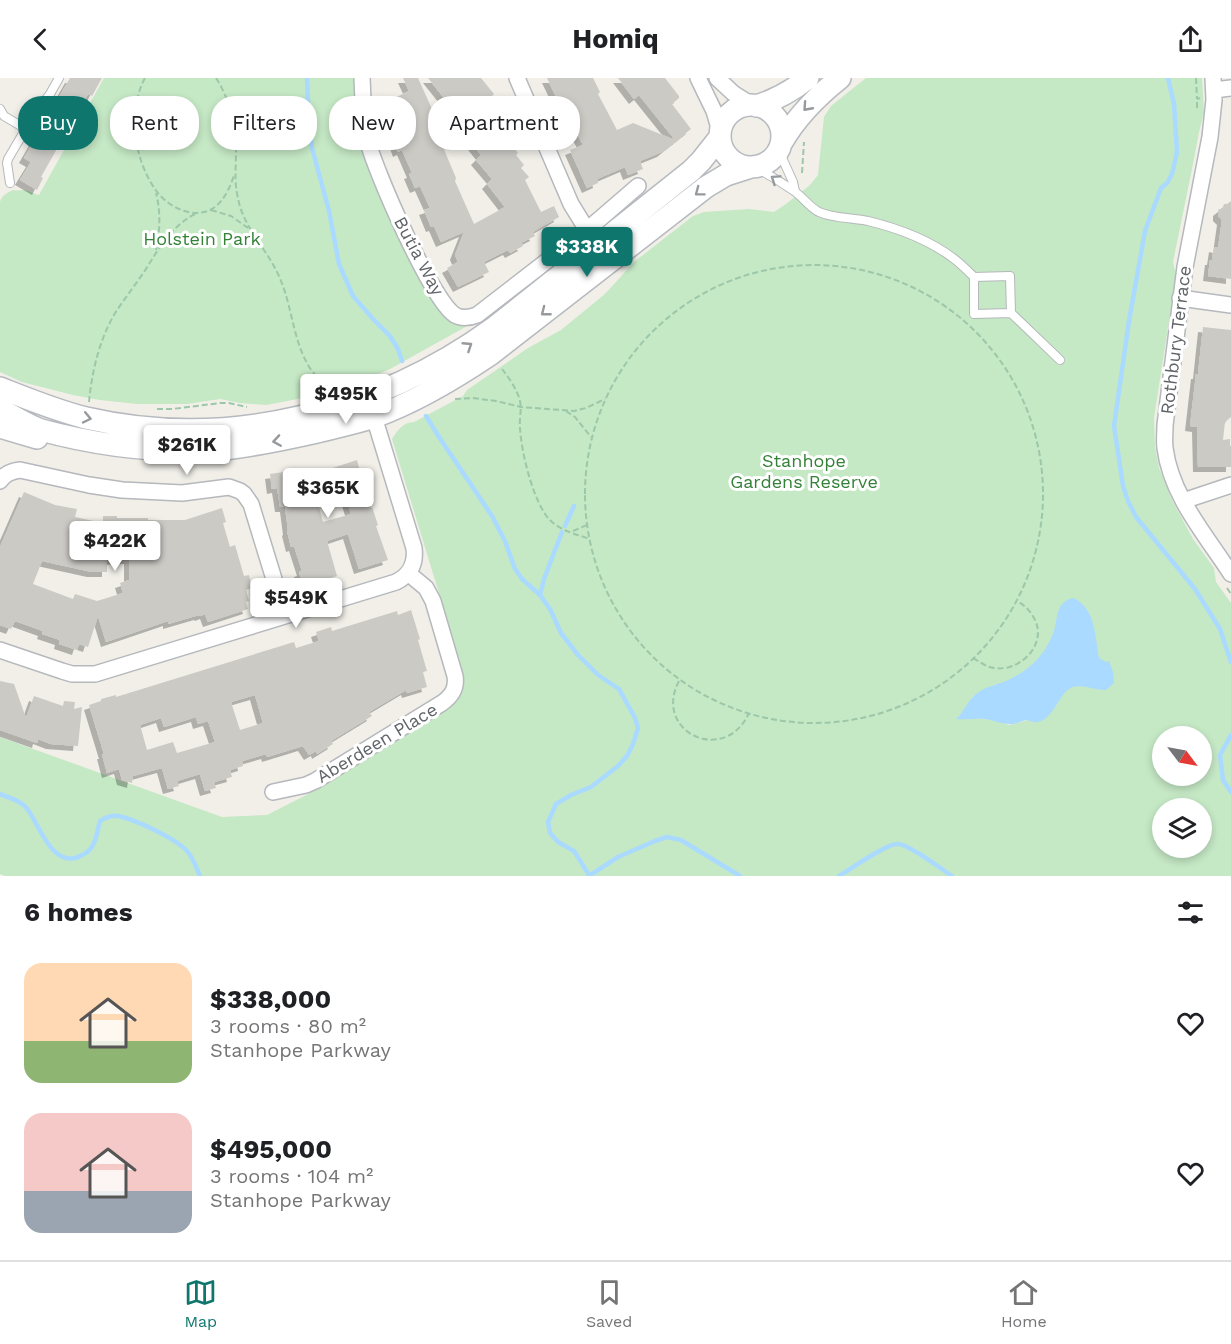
<!DOCTYPE html>
<meta charset="utf-8">
<style>
body{margin:0;font-family:"Work Sans",sans-serif;background:#f6f6f6;color:#202124;height:100vh;display:flex;flex-direction:column;font-size:22px;white-space:nowrap}
*{box-sizing:border-box;margin:0}
p{font-size:20px;color:#757577}
.icon{flex:none;width:33px;height:33px;fill:none;stroke:currentColor;stroke-width:2;stroke-linecap:round;stroke-linejoin:round}
.map{position:relative;height:798px;overflow:hidden}
.side{display:flex;flex-direction:column;background:#fff;flex:1}
.side>*{flex:none}
.guide{position:absolute;left:18px;top:18px;width:600px;height:54px;display:flex;gap:12px}
.needle{width:39px;rotate:122deg}
.buttons{position:absolute;left:1152px;top:648px;display:grid;gap:12px}
.buttons a{display:grid;place-items:center;width:60px;height:60px;border-radius:50%;background:#fff;box-shadow:0 3px 9px #0003;font-size:30px}
.price{position:absolute;translate:-50% -51px;padding:0 14px;border-radius:6px;background:#fff;color:#222;font-size:20px;line-height:39px;filter:drop-shadow(0 2px 3px #0008)}
.price::after{content:'';position:absolute;left:50%;top:36px;width:18px;height:14px;margin-left:-9px;background:inherit;clip-path:polygon(0 0,100% 0,50% 100%)}
.price.selected{background:#0f766e;color:#fff}
ul{padding:0;list-style:none}
li{display:flex;align-items:center;gap:18px;height:150px;padding:0 24px}
li span{display:grid;place-items:center;flex:none;width:168px;height:120px;border-radius:18px;color:#555}
li>.icon{margin-inline-start:auto}
span .icon{width:72px;height:72px;fill:#fffc;stroke-width:1}
li b{font-size:26px}
h2{display:flex;justify-content:space-between;align-items:center;height:72px;padding:0 24px;font-size:26px}
.pill{padding:0 21px;border-radius:24px;background:#fff;box-shadow:0 3px 9px #0003;font-size:21px;line-height:54px}
.pill.selected{background:#0f766e;color:#fff}
header{display:flex;justify-content:space-between;align-items:center;height:78px;padding:0 24px;background:#fff;font-size:27px;font-weight:700}
.tabs{display:flex;justify-content:space-around;align-items:center;height:84px;border-top:2px solid #e0e0e0;background:#fff;font-size:16px;color:#757577}
.tabs a{display:grid;justify-items:center;gap:3px}
.tabs .selected{color:#0f766e}
.map>svg:first-child{display:block}
.green{fill:#c5e8c5;fill-rule:evenodd}
.water{fill:#aadaff}
.lines{fill:none;stroke-linecap:round;stroke-linejoin:round}
.stream{stroke:#aadaff;stroke-width:4.5}
.building{fill:#cccac5;fill-rule:evenodd;filter:url(#shadow)}
.lane-casing{stroke:#b5b8bc;stroke-width:10}
.street-casing{stroke:#b5b8bc;stroke-width:18}
.secondary-casing{stroke:#b6babf;stroke-width:24}
.path{stroke:#9cc7a9;stroke-width:2;stroke-dasharray:6 3;stroke-linecap:butt}
.lane{stroke:#fff;stroke-width:8}
.street{stroke:#fff;stroke-width:15}
.secondary{stroke:#fff;stroke-width:21}
.oneway{stroke:#979a9d}
.labels{text-anchor:middle;stroke-width:6;stroke-linejoin:round;paint-order:stroke}
.park-label{font-size:18px;fill:#348238;stroke:#fff}
.street-label{font-size:18px;fill:#5f6368;stroke:#fff}
</style>
<header><svg class="icon" aria-label="back" viewBox="0 0 24 24"><path d="M15 5l-7 7 7 7"/></svg>Homiq<svg class="icon" aria-label="share" viewBox="0 0 24 24"><path d="M12 15V3M7 8l5-5 5 5M5 13v7h14v-7"/></svg></header>
<div class="map">
<svg width="1231" height="798" viewBox="0 0 1231 798">
<defs>
<filter id="shadow"><feDropShadow dx="-5" dy="5" stdDeviation="0" flood-color="#0004"/></filter>
</defs>
<rect width="100%" height="100%" fill="#f1efe8"/>
<path class="green" d="M104,0H356L413,187L467,246V248L390,291L359,304L324,316L266,327L240,325L220,321L187,326H137L100,322L73,317L22,304L0,294V124C2,117 7,115 13,112C17,113 20,112 24,112C30,113 34,116 39,117Z
M866,0H1202L1204,34L1199,54L1193,86L1173,184L1176,197L1154,340L1155,369L1159,390L1172,422L1193,461L1214,490L1216,504L1231,525V798H5L0,796V659L222,739L267,737L322,709L455,625C463,616 466,606 463,594L392,361C397,353 403,344 414,344L463,318L467,312L528,270L561,252L605,216L634,184L693,138L704,134L749,131L774,134L786,126L810,107L818,97L824,39L831,28ZM996,606L1033,645L1028,642L1009,647L995,642L973,640L957,641L965,631L973,618ZM1162,658H1202V698H1162ZM1162,730H1202V770H1162Z"/>
<path class="water" d="M1073,520C1096,530 1095,559 1099,580L1106,584L1109,583L1113,594L1114,605L1106,612C1095,612 1083,606 1073,609C1057,613 1052,654 1027,642C1021,643 1014,647 1009,646C1002,646 992,642 985,641C975,640 966,642 956,641C964,634 967,623 976,616C985,609 995,607 1006,603C1020,597 1034,587 1043,574C1048,568 1053,557 1055,549C1058,536 1057,524 1073,520Z"/>
<g class="lines">
<path class="stream" d="M307,0L309,48L312,70L329,133L339,186L353,218L373,241L390,258L398,271L402,283
M1168,0L1174,26L1177,74L1172,96L1167,105L1161,110L1145,153L1129,243L1114,348L1123,408L1128,423L1136,439L1195,511L1220,551L1231,584
M426,338L439,359L492,438L505,463L515,491L522,501L540,517L550,531L561,555L578,577L598,597L619,611L635,640L638,650L633,666L627,678L618,688L591,709L571,717L556,726L548,744L550,755L558,764L574,773L589,797
M565,448L574,428
M540,517L544,501L562,454
M1231,657L1220,677L1223,702L1231,714
M0,716C10,720 22,723 28,732C39,747 51,786 75,780C81,778 88,775 91,770C97,763 97,752 100,743C106,739 111,737 118,738C134,741 175,760 187,773C193,780 196,789 200,798
M589,798L618,779L655,763L667,759L681,762L740,798
M839,798C851,791 887,765 898,766C910,767 940,790 952,798"/>
</g>
<path class="building" d="M70,0H102L92,18L88,16L41,99L43,100L37,112L20,102L31,84L24,80Z
M403,0H418L446,62L443,69L456,100L455,103L474,146L505,129L487,106L492,101L476,82L481,77L466,58L471,54L428,0H481L494,16L491,19L497,27L495,29L504,40L501,42L508,51L505,54L513,65L511,66L518,75L516,77L524,87L521,90L529,99L525,102L541,134L554,128L559,139L533,154L535,158L521,165L523,168L510,175L508,172L484,184L489,194L458,209L447,190L458,184L455,177L464,154L441,164L434,148L431,149L424,132L430,130L420,108L415,110L409,96L412,95L402,72L398,74L394,63L393,59L397,58L390,42L391,41L390,39L393,38L391,35L395,33L390,22L409,13Z
M547,0H593L600,14L598,16L617,52L633,45L675,62L639,17L634,21L618,0H665L679,18V20L672,26L691,51L662,74L640,83L643,91L628,97L625,89L597,101L598,105L587,110L570,72L583,67L562,28L561,29Z
M1231,123V201L1208,198L1210,182H1212L1214,169L1218,170L1222,142L1218,138V133L1223,129L1224,126H1227Z
M1203,249L1231,252V339L1225,344L1223,362L1230,361V368H1231V389H1198L1197,349L1190,348L1196,296H1198Z
M357,382L360,393L356,394L362,417L366,416L371,430L372,429L378,447L376,448L388,482L359,491L348,456L327,463L337,498L303,508L299,494L302,493L294,468L291,469L287,453L288,452L285,429H280L277,410L272,411L270,396L304,391L305,399ZM342,406L351,436L323,444L315,414Z
M24,414L55,427L77,431L75,439L103,445V438H117V440H148V442H185L222,430L226,444L223,445L230,469L235,467L244,498L249,497L252,510L246,512L249,523L246,524L248,531L208,544L205,536L200,538L199,537L168,546V543L106,564L98,538L88,569L79,566L77,572L59,566L60,562L42,556L43,553L15,543L11,551L0,547V469ZM129,481V502L120,505L123,515L97,523L75,516L73,521L33,506L42,483L92,494H107V482Z
M411,532L420,561L418,562L427,593L423,594L427,609L407,615L406,612L369,634L372,638L331,663L333,666L317,676L316,673L309,677L303,668L267,679L266,676L242,683L243,688L230,692L232,699L214,704L216,710L205,713L200,696L177,703L179,708L168,711L162,690L133,698L132,705L122,702L119,691L107,695L102,676H104L89,627L101,623V621L116,617V619L294,564L296,570L319,563L316,554L331,549L332,553L397,533L398,537ZM255,617L263,645L240,652L231,624ZM196,639L198,646L208,643L215,664L177,675L173,664L147,672L140,647L161,640L164,649Z
M0,603L14,606L26,640L34,618L63,628L64,623L75,624L74,631L82,629L78,668L51,666L38,661L37,665L0,652Z"/>
<g class="lines">
<defs>
<path id="lane" d="M0,31L4,38L26,51
M781,67L783,82L793,104L795,113
M754,89C768,96 781,104 794,113C803,119 809,129 819,134C832,140 853,140 868,143C897,150 929,162 953,180C960,185 967,192 974,199L1010,198L1011,235L1060,282
M10,105L7,85L8,81L35,35L50,16L59,0
M974,199V236L1011,235"/>
<path id="street" d="M362,0C363,20 363,40 367,60C373,89 432,223 455,237C462,241 469,240 477,237L587,152L638,108
M517,0L571,126L587,152
M698,0L714,33L721,57
M717,0L733,15L752,27
M1213,0L1214,22L1210,59L1185,189L1165,347C1165,355 1164,363 1165,370C1171,418 1206,457 1231,496
M1214,12L1231,10
M1180,220L1231,227
M0,403C5,395 12,393 20,392L89,407L122,412L182,415L229,409L240,413L244,416L251,426L285,537
M1183,423L1231,407
M0,572L62,593L72,596H95L396,504C410,497 416,486 414,470L371,329
M273,714L306,707L315,703L442,625C452,618 457,610 455,598L433,523L426,510L408,495"/>
<path id="secondary" d="M720 58a31 31 0 1 1 62 0a31 31 0 1 1-62 0Z
M756,28C776,22 792,13 808,0
M782,64C797,38 816,19 840,0
M0,310C28,321 57,333 86,340C229,373 378,334 495,249L691,93L701,83L720,59
M0,332C14,338 27,347 41,352C100,368 162,375 223,371C254,368 286,361 317,354C336,349 356,345 374,339C416,324 454,301 491,276L706,109L726,97L751,89
M0,349L37,360"/>
</defs>
<use href="#lane" class="lane-casing"/>
<use href="#street" class="street-casing"/>
<use href="#secondary" class="secondary-casing"/>
<path class="path" d="M145,0C127,33 134,81 155,111C166,128 192,142 212,131C223,125 231,108 234,97
M216,0C230,21 236,49 236,74C236,90 234,104 238,120C243,149 266,170 278,196C292,225 292,259 308,287C313,296 322,304 330,311
M1196,0L1197,21
M1197,30V21L1200,20
M802,95L804,64
M211,132L231,138L248,150
M156,172C160,152 161,135 156,115
M585 416a229 229 0 1 1 458 0a229 229 0 1 1-458 0Z
M502,291C509,300 517,311 520,323C522,332 519,341 520,350C521,373 534,429 552,444C562,453 578,457 590,461
M455,321L473,320L496,323L521,329L574,333L586,330L605,321
M89,324C92,292 100,259 117,232C126,219 135,207 144,194C158,172 171,148 195,136
M157,331H172L220,325H229L247,329
M566,333L575,339L591,359
M573,453L587,447
M1227,510L1231,516
M973,580C980,584 986,589 994,590C1020,594 1047,567 1035,542C1031,533 1024,527 1016,522
M679,603C652,654 725,688 749,635"/>
<use href="#lane" class="lane"/>
<use href="#street" class="street"/>
<use href="#secondary" class="secondary"/>
</g>
<defs><path id="oneway-chevron" d="M-2-3.5L2.5 0L-2 3.5" fill="none" stroke-width="1.6" stroke-linecap="round" stroke-linejoin="round" transform="scale(1.5)"/></defs>
<g class="oneway">
<use href="#oneway-chevron" transform="translate(807 29) rotate(132)"/>
<use href="#oneway-chevron" transform="translate(775 101) rotate(-146)"/>
<use href="#oneway-chevron" transform="translate(699 114) rotate(143)"/>
<use href="#oneway-chevron" transform="translate(545 234) rotate(142)"/>
<use href="#oneway-chevron" transform="translate(468 268) rotate(-33)"/>
<use href="#oneway-chevron" transform="translate(87 340) rotate(12)"/>
<use href="#oneway-chevron" transform="translate(277 363) rotate(171)"/>
</g>
<g class="labels">
<g class="park-label">
<text x="202" y="167">Holstein Park</text>
<text x="804" y="389">Stanhope<tspan x="804" dy="21">Gardens Reserve</tspan></text>
</g>
<g class="street-label">
<text transform="translate(419 178) rotate(62)" y="6">Butia Way</text>
<text transform="translate(1176 262) rotate(-83)" y="6">Rothbury Terrace</text>
<text transform="translate(377 665) rotate(-31)" y="6">Aberdeen Place</text>
</g>
</g>
</svg>
<div class="buttons">
<a><svg class="needle" viewBox="-14 -14 28 28"><path d="M0-13l5 13h-10z" fill="#e53935"/><path d="M0 13l5-13h-10z" fill="#757577"/></svg></a>
<a><svg class="icon" aria-label="layers" viewBox="0 0 24 24"><path d="M12 4l9 5-9 5-9-5zM3 14l9 5 9-5"/></svg></a>
</div>
<b class="price selected" style="left:587px;top:200px">$338K</b>
<b class="price" style="left:346px;top:347px">$495K</b>
<b class="price" style="left:187px;top:398px">$261K</b>
<b class="price" style="left:328px;top:441px">$365K</b>
<b class="price" style="left:115px;top:494px">$422K</b>
<b class="price" style="left:296px;top:551px">$549K</b>
<div class="guide">
<a class="pill selected">Buy</a>
<a class="pill">Rent</a>
<a class="pill">Filters</a>
<a class="pill">New</a>
<a class="pill">Apartment</a>
</div>
</div>
<section class="side">
<h2>6 homes<svg class="icon" aria-label="filters" viewBox="0 0 24 24"><path d="M4 7h16M4 17h16"/><circle cx="9" cy="7" r="2"/><circle cx="15" cy="17" r="2"/></svg></h2>
<ul>
<li><span style="background:linear-gradient(#ffd9b3 65%,#8fb573 0)"><svg class="icon" aria-label="home" viewBox="0 0 24 24"><path d="M3 11l9-7 9 7M6 9v11h12V9"/></svg></span><div><b>$338,000</b><p>3 rooms · 80 m²</p><p>Stanhope Parkway</p></div><svg class="icon" aria-label="heart" viewBox="0 0 24 24"><path d="M12 20l-8-8c-3-5 5-10 8-4 3-6 11-1 8 4z"/></svg></li>
<li><span style="background:linear-gradient(#f6c9c9 65%,#9aa5b1 0)"><svg class="icon" aria-label="home" viewBox="0 0 24 24"><path d="M3 11l9-7 9 7M6 9v11h12V9"/></svg></span><div><b>$495,000</b><p>3 rooms · 104 m²</p><p>Stanhope Parkway</p></div><svg class="icon" aria-label="heart" viewBox="0 0 24 24"><path d="M12 20l-8-8c-3-5 5-10 8-4 3-6 11-1 8 4z"/></svg></li>
</ul>
</section>
<nav class="tabs">
<a class="selected"><svg class="icon" aria-label="map" viewBox="0 0 24 24"><path d="M3 6l6-2 6 2 6-2v14l-6 2-6-2-6 2zM9 4v14M15 6v14"/></svg>Map</a>
<a><svg class="icon" aria-label="saved" viewBox="0 0 24 24"><path d="M7 4h10v16l-5-4-5 4z"/></svg>Saved</a>
<a><svg class="icon" aria-label="home" viewBox="0 0 24 24"><path d="M3 11l9-7 9 7M6 9v11h12V9"/></svg>Home</a>
</nav>
